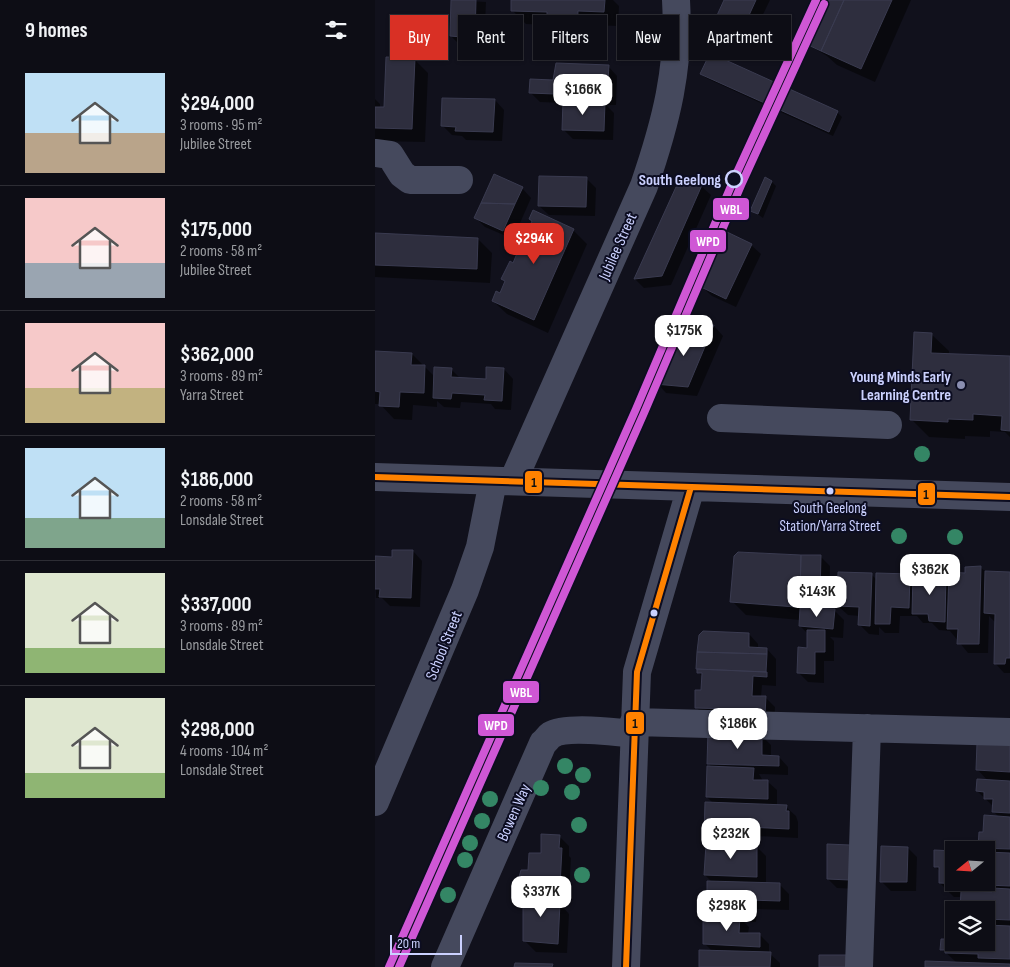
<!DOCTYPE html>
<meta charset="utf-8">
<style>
body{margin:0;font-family:"Sofia Sans Condensed",sans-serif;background:#1b1b22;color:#f1f3f6;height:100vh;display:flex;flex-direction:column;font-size:19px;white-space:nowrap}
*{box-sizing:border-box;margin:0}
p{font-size:16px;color:#9a9ca0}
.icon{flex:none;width:28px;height:28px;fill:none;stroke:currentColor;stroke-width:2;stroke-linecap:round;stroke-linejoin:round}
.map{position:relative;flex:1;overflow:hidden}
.details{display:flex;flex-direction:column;background:#0d0d15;width:375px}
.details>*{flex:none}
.top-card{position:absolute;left:15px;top:15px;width:475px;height:45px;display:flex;gap:10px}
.needle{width:32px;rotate:252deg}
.controls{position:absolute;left:570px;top:841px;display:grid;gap:10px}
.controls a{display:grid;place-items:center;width:50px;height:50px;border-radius:0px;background:#0d0d15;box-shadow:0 1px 4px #0004,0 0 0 1px #2d2d34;font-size:25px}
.scale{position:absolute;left:15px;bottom:12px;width:72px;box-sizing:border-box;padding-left:5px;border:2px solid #cbd1ff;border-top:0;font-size:14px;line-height:18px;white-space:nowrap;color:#cbd1ff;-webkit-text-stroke:4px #0c0d21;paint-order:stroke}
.price{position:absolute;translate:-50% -42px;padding:0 11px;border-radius:10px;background:#fff;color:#222;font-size:16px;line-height:32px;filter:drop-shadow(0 1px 2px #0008)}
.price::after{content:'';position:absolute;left:50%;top:30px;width:15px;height:11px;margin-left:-8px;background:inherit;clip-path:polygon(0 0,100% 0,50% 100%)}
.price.selected{background:#d93025;color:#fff}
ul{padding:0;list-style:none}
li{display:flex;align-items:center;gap:15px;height:125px;padding:0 25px}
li+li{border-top:1px solid #2d2d34}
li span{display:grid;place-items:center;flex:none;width:140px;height:100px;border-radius:0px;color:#555}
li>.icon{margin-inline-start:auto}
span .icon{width:60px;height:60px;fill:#fffc;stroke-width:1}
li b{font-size:21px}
h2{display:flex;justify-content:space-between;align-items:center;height:60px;padding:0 25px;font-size:21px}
.pill{padding:0 18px;border-radius:0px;background:#0d0d15;box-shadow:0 1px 4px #0004,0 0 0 1px #2d2d34;font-size:18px;line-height:45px}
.pill.selected{background:#d93025;color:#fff}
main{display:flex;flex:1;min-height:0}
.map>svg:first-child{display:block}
.shadow{fill:#0007}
.building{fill:#2e2e3e;stroke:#3a3b50}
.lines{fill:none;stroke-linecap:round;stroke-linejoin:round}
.minor{stroke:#45495d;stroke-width:28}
.bus-1-casing{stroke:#0c0d21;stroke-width:10}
.bus-1{stroke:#ff8200;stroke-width:6}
.rail-1-casing{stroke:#0c0d21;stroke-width:11}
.rail-2-casing{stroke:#0c0d21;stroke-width:11}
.rail-1{stroke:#cf57d5;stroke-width:8}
.rail-2{stroke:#cf57d5;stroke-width:8}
.tree{fill:#348665}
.stop-dot{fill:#0c0d21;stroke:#cbd1ff;stroke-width:2.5}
.poi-dot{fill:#8a8eb0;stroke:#0c0d21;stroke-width:2}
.bus-dot{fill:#cbd1ff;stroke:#0c0d21;stroke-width:2}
.labels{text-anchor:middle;stroke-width:4;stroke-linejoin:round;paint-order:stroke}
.bus-label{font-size:15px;fill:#cbd1ff;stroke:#0c0d21}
.stop-label{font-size:16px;font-weight:bold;fill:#cbd1ff;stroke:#0c0d21;text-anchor:end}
.street-label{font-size:16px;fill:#cbd1ff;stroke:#0c0d21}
.poi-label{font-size:16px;font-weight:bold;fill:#cbd1ff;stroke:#0c0d21;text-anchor:end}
.line-badge{stroke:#0c0d21;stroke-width:2}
.badge-label{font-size:14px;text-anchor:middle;font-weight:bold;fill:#fff}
.pale-badge-label{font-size:14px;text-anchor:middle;font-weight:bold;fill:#111}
</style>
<main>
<section class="details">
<h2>9 homes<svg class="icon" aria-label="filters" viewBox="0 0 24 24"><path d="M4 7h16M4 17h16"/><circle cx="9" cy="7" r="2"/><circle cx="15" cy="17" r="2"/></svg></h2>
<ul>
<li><span style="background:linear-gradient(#bfe0f5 60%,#b9a48a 0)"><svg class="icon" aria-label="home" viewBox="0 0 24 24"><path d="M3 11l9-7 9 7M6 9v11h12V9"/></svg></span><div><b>$294,000</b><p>3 rooms · 95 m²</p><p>Jubilee Street</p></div></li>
<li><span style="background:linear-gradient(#f6c9c9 65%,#9aa5b1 0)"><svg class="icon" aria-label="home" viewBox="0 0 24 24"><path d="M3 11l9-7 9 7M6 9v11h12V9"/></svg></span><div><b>$175,000</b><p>2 rooms · 58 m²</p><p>Jubilee Street</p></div></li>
<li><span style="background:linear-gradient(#f6c9c9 65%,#c2b280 0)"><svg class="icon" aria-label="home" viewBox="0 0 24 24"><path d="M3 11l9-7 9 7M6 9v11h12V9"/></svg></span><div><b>$362,000</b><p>3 rooms · 89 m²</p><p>Yarra Street</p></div></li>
<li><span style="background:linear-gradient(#bfe0f5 70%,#7fa58c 0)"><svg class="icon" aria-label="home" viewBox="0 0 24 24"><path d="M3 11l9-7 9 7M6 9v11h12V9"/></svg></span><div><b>$186,000</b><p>2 rooms · 58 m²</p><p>Lonsdale Street</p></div></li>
<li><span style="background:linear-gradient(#dfe7d0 75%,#8fb573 0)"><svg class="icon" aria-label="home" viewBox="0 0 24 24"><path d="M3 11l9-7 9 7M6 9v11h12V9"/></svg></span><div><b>$337,000</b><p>3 rooms · 89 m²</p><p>Lonsdale Street</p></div></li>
<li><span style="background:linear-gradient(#dfe7d0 75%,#8fb573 0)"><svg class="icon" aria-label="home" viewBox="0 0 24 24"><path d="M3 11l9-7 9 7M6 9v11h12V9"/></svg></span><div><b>$298,000</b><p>4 rooms · 104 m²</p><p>Lonsdale Street</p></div></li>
</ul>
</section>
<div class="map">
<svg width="635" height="967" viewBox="0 0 635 967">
<rect width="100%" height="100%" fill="#11111c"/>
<path class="shadow" d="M78,0L111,2L109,47L85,45L76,36Z
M137,0H238L244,6L243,26L216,25V49L187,48L173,34V25L151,24L137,10Z
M351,0H395L368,56L344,45L334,35Z
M452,0H536L500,82L462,65L452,56L432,44Z
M39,59L53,73L50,142L0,141V99L5,104V108L10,109Z
M233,66L242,76L241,105H231L239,113L238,140L198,139L188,129L189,103L165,102L156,93L179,82Z
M327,74L462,112L467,117L458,136L331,78Z
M120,100L129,110L127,141L91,140L87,136L77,135L68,126Z
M212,179L221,188L220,216L174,215L164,206Z
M397,182L401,186L388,218L377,210Z
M326,186L336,195L296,285L269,288L260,279L302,188Z
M147,188L156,198L138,239L110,227L100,217Z
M198,230L212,244L173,333L132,314L118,301L125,295L131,282L128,279L139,265L144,252L141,249L153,234Z
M0,234L103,239L117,253L115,283L0,277Z
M376,245L386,254L361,307L337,296L327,287Z
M339,326L348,336L322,396L291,393L282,383L306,330Z
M556,334L574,351V355L635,358V437L630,432L615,431V437L590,436V439L554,437L537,420Z
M0,352L37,354L60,377L76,369L86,379L112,380L129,369L138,379L136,410L120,409L116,404L86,402L85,408L69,407L62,401V407L38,405L37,420L19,419L5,404H0Z
M38,551L47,561L45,607L15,606L7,598H1L0,557L18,558Z
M364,553L446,557L455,566L454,604L439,603L435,609L459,610L469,620L468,638L455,637L459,641V661H449V683L433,682L424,673L433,649V634L425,626V620L371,615L357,601Z
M606,568L611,572L635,573V673H629L620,663V622L614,616L613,653H593L575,631L564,630L557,623H548L542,616H525L524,633H510L504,627V635L494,634L485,625V616L473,615L463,606L496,574L502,580L534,575L539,580L570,576L575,581Z
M374,634L383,644V649H392L401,659V686L387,685L386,697L391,698L400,707L399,724L331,717L321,707L327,692L328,677L323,672Z
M386,735L396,745V757H404L413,767V775L384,774L388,781H392L402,790V806L411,807L421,816L423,822V838L381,836V846L391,856V884L405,885L414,894V910L382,909L381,922H369L374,927L373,934L385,935L394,944V953L405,963V967H325L337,951L329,943L330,915L326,911L333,899L337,882L330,875L340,846L330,836L339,804L332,797L337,768L334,764Z
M635,745V967H551L582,963L567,949L579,942H611V910H586L587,897H579L565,883V872L560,866V852L579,882H611V850L605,848L609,834L625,818L618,811L619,807L602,791L613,781L602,769Z
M184,836L194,846V856L196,858L194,895L177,894L194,914L192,953L161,952L149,940L154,894L144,884Z
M453,846L484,889L462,888L453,879Z
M533,848L542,857L541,891H516L506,881Z"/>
<path class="building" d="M76,0H101L100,38L75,36Z
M136,0H230L229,12L203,11L202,36L172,35V12L136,11Z
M349,0H381L359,48L333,35Z
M450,0H469L446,51L431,44Z
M469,0H517L486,69L446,51Z
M335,53L463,111L454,132L325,74Z
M11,57L40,58L37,129L0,128V107H9Z
M181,63L234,65L232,96L154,93L155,79L178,80Z
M67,98L120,99L118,132L80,131L81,127L66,126Z
M188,101L230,102L229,131L187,130Z
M119,174L148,187L140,204L106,203Z
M164,176L212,177L211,207L163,206Z
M390,177L397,181L383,214L375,211Z
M327,185L287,276L259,279L301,187Z
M106,203L140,204L128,231L99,218Z
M158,210L199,229L159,320L117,301L121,291L125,293L130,281L126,279L135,261L138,263L143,251L139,249L148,231L152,233L157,221L154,219Z
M352,232L377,244L351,299L326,287Z
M0,233L103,238L102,269L0,265Z
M339,325L313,387L280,384L305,329Z
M539,332L557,333L556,353L635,356V431L626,430L627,416L598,414V420L573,419V422L535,420Z
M0,351L37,353L36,365H50L49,393L25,392L24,407L4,406L5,392L0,391Z
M59,367L77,368L76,377L111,379V367L129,368L127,401L109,400L110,395L77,393L76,399L58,398Z
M17,550H38L36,598L4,597L5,589H0V556L17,557Z
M363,552L426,555L425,593H422L421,607L355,602L359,556Z
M426,555H446L445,595L425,594Z
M606,566L604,644H582L583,629H572L574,572L590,573V567Z
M610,571L635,572V658H631L630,664H619L620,614L609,613Z
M463,572L497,573L495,626L483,625L484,607L462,606Z
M501,573L535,574L534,608L516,607L515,624H500Z
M538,574L571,575L570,622L554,621L553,614H537Z
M425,608L460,609L458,629L424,626Z
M432,630H450V652H440V674L422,673L423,647L432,648Z
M328,631L374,633V647L392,648V654L322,652L324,635Z
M322,652L392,654L391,672L321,669Z
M322,669L392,672V677L378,676L377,696H391L390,715L358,714V709L320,708V690H326L327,673H322Z
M333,731L387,734V755L404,756V766L332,764Z
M602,743L635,744V772L601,770Z
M332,766L379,768L378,780H393V799L331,797Z
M602,779L635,781V813L617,812L618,799H609V792L601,791Z
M330,802L412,805L411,811H414V829L372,827V838L329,836Z
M609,815L635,817V849L603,848L604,832H608Z
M166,834L185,835L184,848H187L185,886L142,884L146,870H153L154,853H166Z
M331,844L382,845V877L329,875Z
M452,844L475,845V880L452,879Z
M506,846L533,847L532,882H505Z
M559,850L579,851V882H611V852L635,853V886L564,883V867H559Z
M332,881L405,883V901L373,900L372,913L324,912L325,897H332Z
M617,888L635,889V920L611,919V910H585L586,891L617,892Z
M148,892L179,894V903H185L183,944L148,941Z
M328,915L365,916L364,933H385V947L328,944Z
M611,925L635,926V959L603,958V954L570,953V950H565L566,939H571V937H579V942H611Z
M324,950L396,952L395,967H324Z
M444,955H471V967H444Z
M550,961L635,964V967H550Z
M140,963L178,964L177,967H139Z"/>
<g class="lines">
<path class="minor" d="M0,153L15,155L27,174L35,180H84
M346,418L513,425
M0,477L635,497
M138,481L269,186C291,122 305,68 301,0
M259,722L635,732
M0,802L90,590L105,547L118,481
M70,967L168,743C171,741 173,737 176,735C190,726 241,732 258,734
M251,967L262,672L316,487
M484,967L492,728"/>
<defs>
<path id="bus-1" d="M0,477L635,497
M251,967L262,672L316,487"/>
</defs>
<use href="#bus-1" class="bus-1-casing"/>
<use href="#bus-1" class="bus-1"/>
<defs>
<path id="rail-1" d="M14,967L261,409L359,179L441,0"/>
<path id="rail-2" d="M24,967L269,413L367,183L449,4"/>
</defs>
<use href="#rail-1" class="rail-1-casing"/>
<use href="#rail-2" class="rail-2-casing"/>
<use href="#rail-1" class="rail-1"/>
<use href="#rail-2" class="rail-2"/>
</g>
<g class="tree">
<circle cx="547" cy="454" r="8"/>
<circle cx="524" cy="536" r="8"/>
<circle cx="580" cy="537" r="8"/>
<circle cx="190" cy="766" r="8"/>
<circle cx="208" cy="775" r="8"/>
<circle cx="166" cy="788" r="8"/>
<circle cx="197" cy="792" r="8"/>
<circle cx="115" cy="799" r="8"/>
<circle cx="107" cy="821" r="8"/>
<circle cx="204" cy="825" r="8"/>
<circle cx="95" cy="843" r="8"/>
<circle cx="90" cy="860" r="8"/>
<circle cx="207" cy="875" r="8"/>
<circle cx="73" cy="895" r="8"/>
</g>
<circle class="stop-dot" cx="359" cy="179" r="8"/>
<circle class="poi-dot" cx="586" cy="385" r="5"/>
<g class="bus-dot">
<circle cx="455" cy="491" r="4.5"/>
<circle cx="279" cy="613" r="4.5"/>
</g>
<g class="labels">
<g class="bus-label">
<text x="455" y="513">South Geelong<tspan x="455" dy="18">Station/Yarra Street</tspan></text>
</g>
<g class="stop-label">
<text x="346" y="185">South Geelong</text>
</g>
<g class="street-label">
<text transform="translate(242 246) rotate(-66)" y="6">Jubilee Street</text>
<text transform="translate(68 645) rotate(-68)" y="6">School Street</text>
<text transform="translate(138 812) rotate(-66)" y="6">Bowen Way</text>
</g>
<g class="poi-label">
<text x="576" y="382">Young Minds Early<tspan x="576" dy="18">Learning Centre</tspan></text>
</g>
</g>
<g class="line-badge">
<rect x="337" y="197" width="38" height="24" rx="5" fill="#cf57d5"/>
<rect x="314" y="229" width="38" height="24" rx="5" fill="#cf57d5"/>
<rect x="149" y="470" width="19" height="24" rx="5" fill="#ff8200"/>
<rect x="542" y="482" width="19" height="24" rx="5" fill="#ff8200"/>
<rect x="127" y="680" width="38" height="24" rx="5" fill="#cf57d5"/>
<rect x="250" y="711" width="20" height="24" rx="5" fill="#ff8200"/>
<rect x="102" y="713" width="38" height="24" rx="5" fill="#cf57d5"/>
</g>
<g class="badge-label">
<text x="356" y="214">WBL</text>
<text x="333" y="246">WPD</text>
<text x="146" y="697">WBL</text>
<text x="121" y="730">WPD</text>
</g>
<g class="pale-badge-label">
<text x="159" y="487">1</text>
<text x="551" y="499">1</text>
<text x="260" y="728">1</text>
</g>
</svg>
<div class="controls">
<a><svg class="needle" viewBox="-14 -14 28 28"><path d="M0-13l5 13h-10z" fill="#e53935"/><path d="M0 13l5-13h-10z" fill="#9a9ca0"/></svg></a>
<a><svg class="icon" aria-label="layers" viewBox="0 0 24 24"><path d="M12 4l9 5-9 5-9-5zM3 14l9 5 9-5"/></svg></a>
</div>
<div class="scale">20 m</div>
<b class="price" style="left:208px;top:116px">$166K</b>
<b class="price selected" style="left:159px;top:265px">$294K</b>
<b class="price" style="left:309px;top:357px">$175K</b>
<b class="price" style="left:555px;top:596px">$362K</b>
<b class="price" style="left:442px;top:618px">$143K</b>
<b class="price" style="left:363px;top:750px">$186K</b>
<b class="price" style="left:356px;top:860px">$232K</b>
<b class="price" style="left:166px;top:918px">$337K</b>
<b class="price" style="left:352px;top:932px">$298K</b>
<div class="top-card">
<a class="pill selected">Buy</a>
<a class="pill">Rent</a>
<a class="pill">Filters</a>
<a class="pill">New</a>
<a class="pill">Apartment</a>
</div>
</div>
</main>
